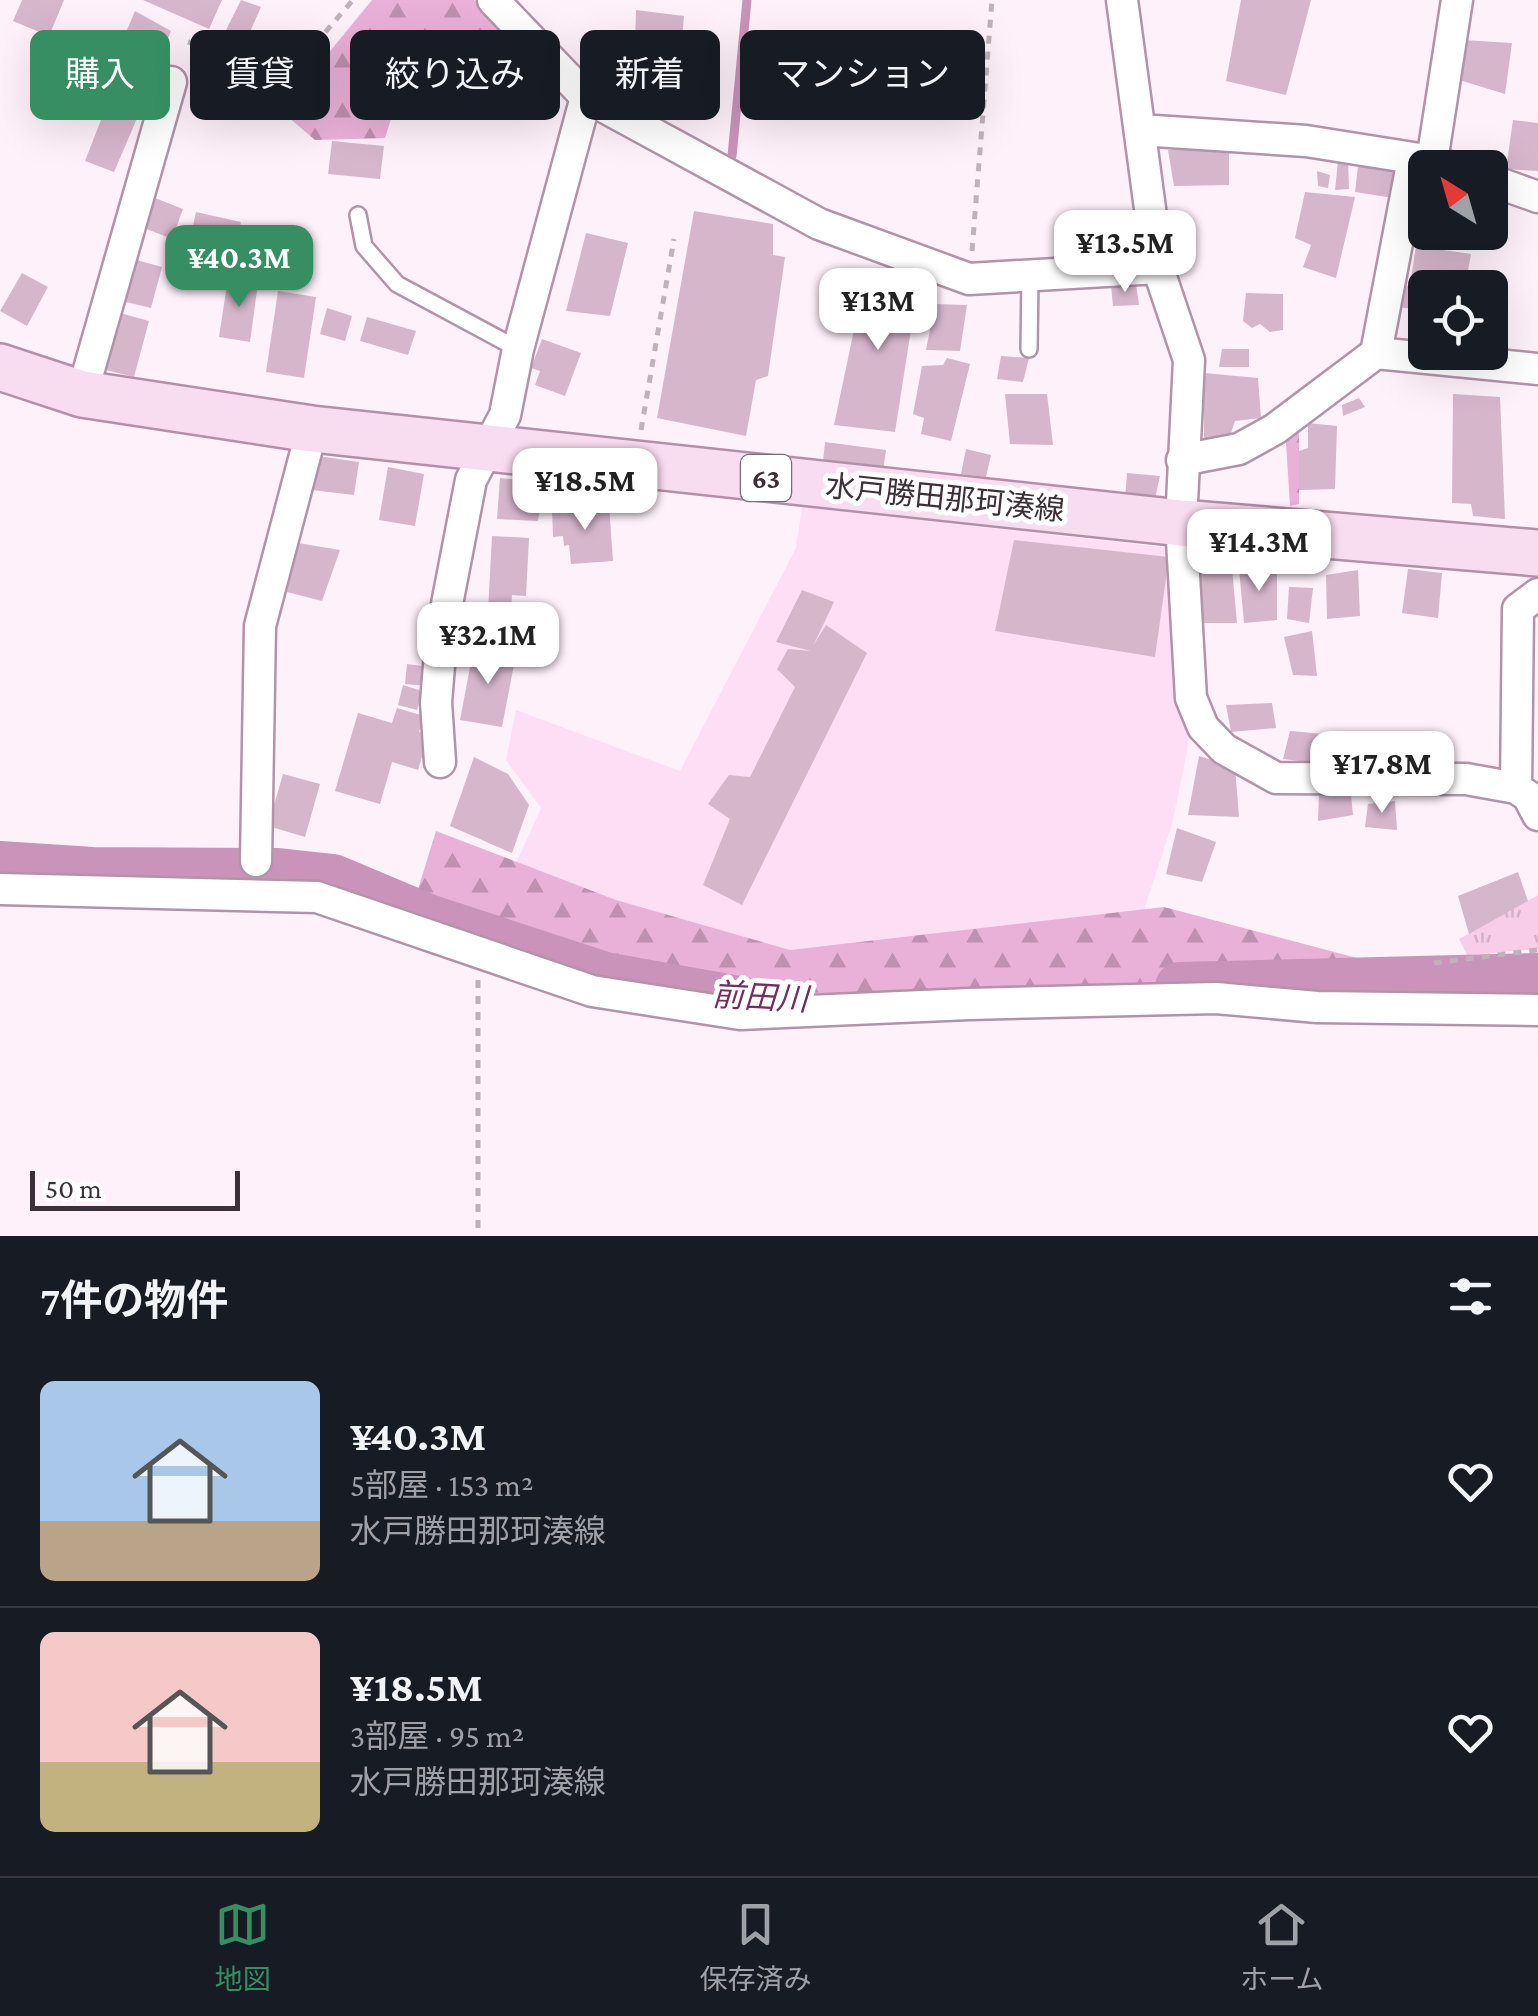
<!DOCTYPE html>
<html lang="ja">
<meta charset="utf-8">
<style>
body{margin:0;font-family:"Crimson Pro","Noto Sans JP",serif;background:#242831;color:#f1f3f6;height:100vh;display:flex;flex-direction:column;font-size:38px;white-space:nowrap}
*{box-sizing:border-box;margin:0}
p{font-size:32px;color:#9ea1a6}
.icon{flex:none;width:55px;height:55px;fill:none;stroke:currentColor;stroke-width:2;stroke-linecap:round;stroke-linejoin:round}
.map{position:relative;height:1236px;overflow:hidden}
.side{display:flex;flex-direction:column;background:#171b24;flex:1}
.side>*{flex:none}
.guide{position:absolute;left:30px;top:30px;width:1000px;height:90px;display:flex;gap:20px}
.needle{width:65px;rotate:323deg}
.controls{position:absolute;left:1408px;top:150px;display:grid;gap:20px}
.controls a{display:grid;place-items:center;width:100px;height:100px;border-radius:15px;background:#171b24;box-shadow:0 10px 40px #0002;font-size:50px}
.scale{position:absolute;left:30px;bottom:25px;width:210px;box-sizing:border-box;padding-left:10px;border:5px solid #3c3038;border-top:0;font-size:28px;line-height:35px;white-space:nowrap;color:#3c3038;-webkit-text-stroke:8px #fff;paint-order:stroke}
.price{position:absolute;translate:-50% -85px;padding:0 22px;border-radius:20px;background:#fff;color:#222;font-size:32px;line-height:65px;filter:drop-shadow(0 2px 5px #0008)}
.price::after{content:'';position:absolute;left:50%;top:60px;width:30px;height:22px;margin-left:-15px;background:inherit;clip-path:polygon(0 0,100% 0,50% 100%)}
.price.on{background:#378e62;color:#fff}
ul{padding:0;list-style:none}
li{display:flex;align-items:center;gap:30px;height:250px;padding:0 40px}
li+li{border-top:2px solid #363941}
li span{display:grid;place-items:center;flex:none;width:280px;height:200px;border-radius:15px;color:#555}
li>.icon{margin-inline-start:auto}
span .icon{width:120px;height:120px;fill:#fffc;stroke-width:1}
li b{font-size:42px}
h2{display:flex;justify-content:space-between;align-items:center;height:120px;padding:0 40px;font-size:42px}
.chip{padding:0 35px;border-radius:15px;background:#171b24;box-shadow:0 10px 40px #0002;font-size:35px;line-height:90px}
.chip.on{background:#378e62;color:#fff}
.menu{display:flex;justify-content:space-around;align-items:center;height:140px;border-top:2px solid #363941;background:#171b24;font-size:28px;color:#9ea1a6}
.menu a{display:grid;justify-items:center;gap:5px}
.menu .on{color:#378e62}
.map>svg:first-child{display:block}
.built{fill:#fedef4}
.grass{fill:url(#grass-tufts)}
.forest{fill:url(#forest-firs)}
.lines{fill:none;stroke-linecap:round;stroke-linejoin:round}
.stream{stroke:#ca93b9;stroke-width:9}
.river{stroke:#ca93b9;stroke-width:50}
.building{fill:#d6b6cb}
.lane-casing{stroke:#b294a8;stroke-width:20}
.street-casing{stroke:#b294a8;stroke-width:35}
.primary-casing{stroke:#b490a8;stroke-width:50}
.path{stroke:#bfb2bb;stroke-width:5;stroke-dasharray:8 8;stroke-linecap:butt}
.lane{stroke:#fff;stroke-width:15}
.street{stroke:#fff;stroke-width:30}
.primary{stroke:#f8dcef;stroke-width:45}
.labels{text-anchor:middle;stroke-width:10;stroke-linejoin:round;paint-order:stroke}
.shield{fill:#fff;stroke:#766e74;stroke-width:2.5}
.shield-label{font-size:28px;font-weight:bold;fill:#3c3038}
.street-label{font-size:30px;fill:#3c3038;stroke:#fff}
.water-label{font-size:32px;font-style:italic;fill:#712f60;stroke:#fff}
</style>
<div class="map">
<svg width="1538" height="1236" viewBox="0 0 1538 1236">
<defs>
<pattern id="grass-tufts" width="24" height="20" patternUnits="userSpaceOnUse" patternTransform="scale(2.5)"><rect width="24" height="20" fill="#f8cdea"/><path d="M3 7l-1-3M5 7V3M7 7l1-3M15 17l-1-3M17 17v-4M19 17l1-3" fill="none" stroke="#d6b0c9"/></pattern>
<pattern id="forest-firs" width="22" height="20" patternUnits="userSpaceOnUse" patternTransform="scale(2.5)"><rect width="22" height="20" fill="#eab1d8"/><path d="M5 1l3.5 6h-7zM16 11l3.5 6h-7z" fill="#bf90b0"/></pattern>
</defs>
<rect width="100%" height="100%" fill="#fef1fa"/>
<path class="built" d="M802,507L1169,548L1188,747L1172,824L1134,941L726,952L513,870L541,808L506,760L516,710L680,771L796,548Z"/>
<path class="grass" d="M1538,895V949L1467,955L1459,939Z"/>
<path class="forest" d="M372,0H474L492,14L559,94L476,113L397,100L385,138L315,140L281,111Z
M1299,425V504L1290,506L1286,443L1279,433Z
M436,831L616,900L790,950L1164,907L1410,972L742,1002L411,912Z"/>
<g class="lines">
<path class="stream" d="M732,156L747,0"/>
<path class="river" d="M0,866L92,872L278,873L333,879L428,919L605,977L745,1002
M1180,987L1538,978"/>
</g>
<path class="building" d="M22,0H64L49,36L13,21Z
M143,0H222L209,29Z
M241,0L261,7L244,45L222,38Z
M1241,0H1311L1286,95L1226,81Z
M636,10L684,16L681,51L635,48Z
M135,11L171,31L148,87L111,68Z
M1463,40L1512,43L1505,94L1456,79Z
M113,89L144,102L114,172L85,161Z
M1513,120L1538,123V171L1506,169Z
M332,141L384,146L380,179L328,174Z
M1229,146V185L1174,186L1168,150Z
M1348,160L1349,189L1335,190L1338,161Z
M1358,166L1397,170L1393,198L1355,192Z
M1317,171L1330,175L1328,188L1318,186Z
M1305,192L1355,197L1336,278L1303,267L1311,245L1295,238Z
M155,198L183,209L172,239L144,228Z
M694,211L773,224V255L785,257L768,376L756,380L746,436L657,418Z
M196,212L241,222L234,253L189,244Z
M586,233L628,243L610,316L566,311Z
M1416,246L1471,254L1465,288H1425V310L1395,307L1399,289L1410,285Z
M133,259L162,267L151,308L122,301Z
M867,268L919,278L895,432L834,425Z
M22,273L48,287L27,326L0,311Z
M228,278L258,283L250,342L219,337Z
M1136,284L1139,305L1113,306L1111,285Z
M278,291L316,297L304,378L266,372Z
M1246,293L1283,294V330L1270,332L1260,324L1252,328L1243,321Z
M935,304L967,305L960,351L926,350Z
M327,308L352,316L345,341L320,334Z
M120,313L149,321L134,377L106,370Z
M367,317L416,331L408,355L360,341Z
M542,339L581,353L565,396L535,385L540,371L531,368Z
M1222,349H1249V367H1219Z
M1001,356L1029,358L1023,382L997,379Z
M947,358L970,364L951,441L921,434L924,418L913,414L922,366L943,365Z
M1204,373L1258,378L1261,418L1235,421L1229,439L1204,438Z
M1005,394H1047L1053,445L1010,444Z
M1453,394L1500,397L1505,519L1473,516L1471,504L1452,503Z
M1359,398L1365,407L1343,416L1342,405Z
M1308,423L1337,426L1335,489L1299,490V451L1308,448Z
M825,442L886,450L883,471L823,462Z
M966,449L991,455L986,477L961,474Z
M318,456L359,462L354,495L312,490Z
M388,467L424,474L415,526L379,520Z
M1127,473L1160,476L1154,503L1125,499Z
M500,478L544,482L538,521L497,519Z
M609,505L613,561L571,564L569,545L564,546L563,536L553,537L552,509Z
M492,536L529,538L526,596L512,595L511,612L488,611Z
M1014,540L1169,557L1155,657L995,631Z
M298,543L340,550L322,601L287,592Z
M1277,565V620L1244,623L1239,569Z
M1232,568L1237,623H1200V571Z
M1408,569L1442,573L1438,618L1402,613Z
M1358,570L1360,616L1327,619L1326,575Z
M1289,587L1313,588L1309,623L1287,619Z
M802,590L834,602L813,646L826,625L867,653L742,905L703,885L730,819L708,804L729,775L750,777L795,687L777,669L788,649L811,651L776,642Z
M1312,631L1317,676L1293,675L1284,637Z
M474,646L516,654L502,727L460,720Z
M407,664L429,667L427,686L405,684Z
M403,685L422,691L417,710L398,705Z
M1272,703L1276,728L1231,732L1226,705Z
M397,708L424,716L419,732L429,734L418,770L392,762L380,804L335,791L358,713L392,723Z
M1290,731L1335,735L1330,765L1283,759Z
M1199,756L1235,767L1239,817L1188,815Z
M474,757L508,774L529,805L512,853L450,826Z
M283,774L320,784L305,837L268,826Z
M1319,793L1351,795L1353,815L1318,821Z
M1395,801L1397,830L1365,827L1368,804Z
M1177,828L1216,842L1202,882L1166,874Z
M1518,872L1528,901L1469,934L1458,896Z"/>
<g class="lines">
<defs>
<path id="lane" d="M358,215L364,246L397,284L518,349
M1029,349L1030,276"/>
<path id="street" d="M493,0L586,97L819,224L969,279L1158,268
M1122,0L1158,268L1189,360L1181,523L1191,698L1203,727L1224,749L1276,778L1466,779L1516,788L1528,796L1538,815
M1140,130L1306,141L1432,161L1452,168
M1432,161L1457,0
M1490,180L1538,197
M1376,353L1413,159
M82,394L171,82
M1182,460L1239,449L1275,429L1376,353L1538,369
M440,762L436,702L442,630L471,480L505,415L518,349L586,97
M1516,788L1518,609L1538,594
M256,861L260,626L312,429
M0,889L317,897L592,991L740,1014L969,1004L1216,998L1317,1007L1538,1010"/>
<path id="primary" d="M0,367L82,394L312,429L1181,523L1538,553"/>
</defs>
<use href="#lane" class="lane-casing"/>
<use href="#street" class="street-casing"/>
<use href="#primary" class="primary-casing"/>
<path class="path" d="M188,42L291,72L353,0
M972,251L992,0
M641,430L674,239
M1434,963L1538,950
M478,980V1236"/>
<use href="#lane" class="lane"/>
<use href="#street" class="street"/>
<use href="#primary" class="primary"/>
</g>
<g class="labels">
<rect class="shield" x="741" y="455" width="50" height="46" rx="8"/>
<g class="shield-label">
<text x="766" y="488">63</text>
</g>
<g class="street-label">
<text transform="translate(945 498) rotate(6)" y="10">水戸勝田那珂湊線</text>
</g>
<g class="water-label">
<text transform="translate(760 997) rotate(3)" y="11">前田川</text>
</g>
</g>
</svg>
<div class="controls">
<a><svg class="needle" viewBox="-14 -14 28 28"><path d="M0-13l5 13h-10z" fill="#e53935"/><path d="M0 13l5-13h-10z" fill="#9ea1a6"/></svg></a>
<a><svg class="icon" aria-label="locate" viewBox="0 0 24 24"><circle cx="12" cy="12" r="6"/><path d="M12 2v4M12 18v4M2 12h4M18 12h4"/></svg></a>
</div>
<div class="scale">50 m</div>
<b class="price" style="left:1125px;top:295px">¥13.5M</b>
<b class="price on" style="left:239px;top:310px">¥40.3M</b>
<b class="price" style="left:878px;top:353px">¥13M</b>
<b class="price" style="left:585px;top:533px">¥18.5M</b>
<b class="price" style="left:1259px;top:594px">¥14.3M</b>
<b class="price" style="left:488px;top:687px">¥32.1M</b>
<b class="price" style="left:1382px;top:816px">¥17.8M</b>
<div class="guide">
<a class="chip on">購入</a>
<a class="chip">賃貸</a>
<a class="chip">絞り込み</a>
<a class="chip">新着</a>
<a class="chip">マンション</a>
</div>
</div>
<section class="side">
<h2>7件の物件<svg class="icon" aria-label="filters" viewBox="0 0 24 24"><path d="M4 7h16M4 17h16"/><circle cx="9" cy="7" r="2"/><circle cx="15" cy="17" r="2"/></svg></h2>
<ul>
<li><span style="background:linear-gradient(#a9c7e8 70%,#b9a48a 0)"><svg class="icon" aria-label="home" viewBox="0 0 24 24"><path d="M3 11l9-7 9 7M6 9v11h12V9"/></svg></span><div><b>¥40.3M</b><p>5部屋 · 153 m²</p><p>水戸勝田那珂湊線</p></div><svg class="icon" aria-label="heart" viewBox="0 0 24 24"><path d="M12 20l-8-8c-3-5 5-10 8-4 3-6 11-1 8 4z"/></svg></li>
<li><span style="background:linear-gradient(#f6c9c9 65%,#c2b280 0)"><svg class="icon" aria-label="home" viewBox="0 0 24 24"><path d="M3 11l9-7 9 7M6 9v11h12V9"/></svg></span><div><b>¥18.5M</b><p>3部屋 · 95 m²</p><p>水戸勝田那珂湊線</p></div><svg class="icon" aria-label="heart" viewBox="0 0 24 24"><path d="M12 20l-8-8c-3-5 5-10 8-4 3-6 11-1 8 4z"/></svg></li>
</ul>
</section>
<nav class="menu">
<a class="on"><svg class="icon" aria-label="map" viewBox="0 0 24 24"><path d="M3 6l6-2 6 2 6-2v14l-6 2-6-2-6 2zM9 4v14M15 6v14"/></svg>地図</a>
<a><svg class="icon" aria-label="saved" viewBox="0 0 24 24"><path d="M7 4h10v16l-5-4-5 4z"/></svg>保存済み</a>
<a><svg class="icon" aria-label="home" viewBox="0 0 24 24"><path d="M3 11l9-7 9 7M6 9v11h12V9"/></svg>ホーム</a>
</nav>
